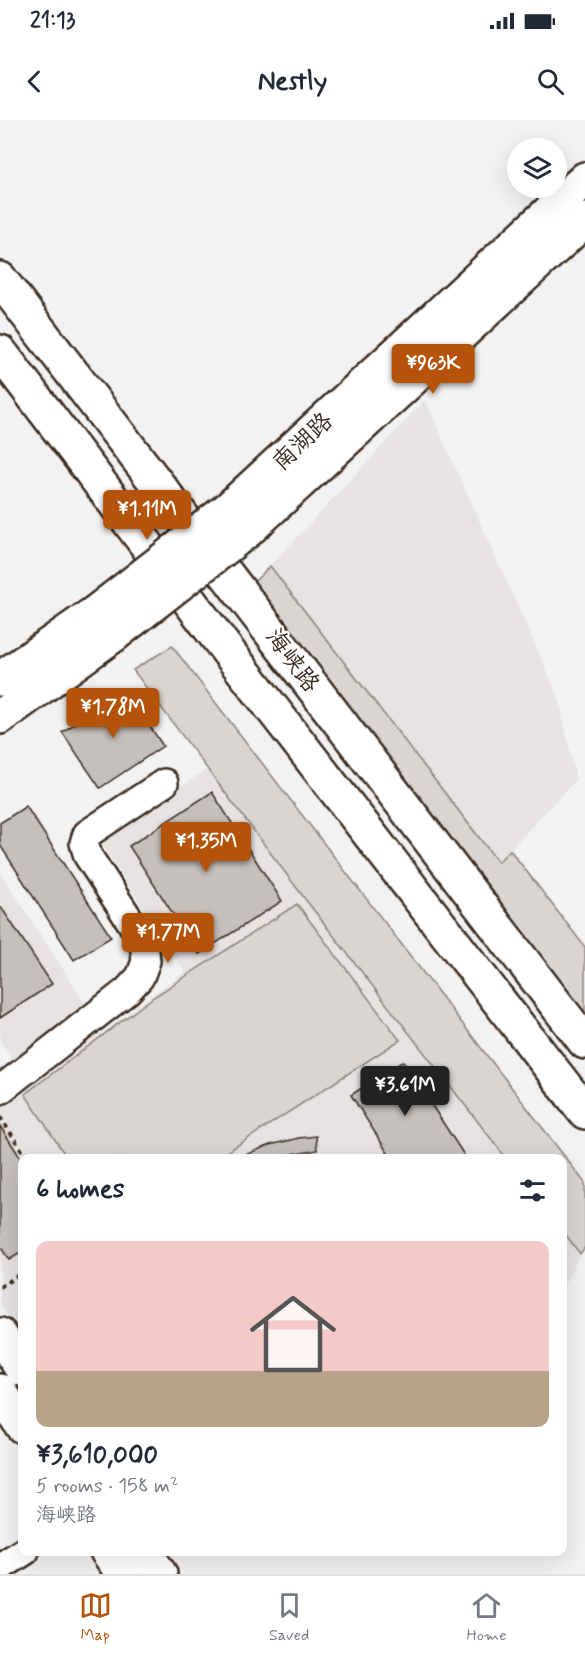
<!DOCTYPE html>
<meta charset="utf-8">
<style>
body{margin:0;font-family:Mynerve,"LXGW WenKai TC",sans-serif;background:#f2f2f3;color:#1f2937;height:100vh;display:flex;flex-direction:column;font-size:22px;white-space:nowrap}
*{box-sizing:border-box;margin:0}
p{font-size:20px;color:#747a83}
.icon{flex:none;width:33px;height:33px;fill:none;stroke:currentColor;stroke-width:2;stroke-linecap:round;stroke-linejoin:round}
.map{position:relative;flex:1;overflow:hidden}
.side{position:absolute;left:18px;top:1034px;width:549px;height:402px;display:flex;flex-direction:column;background:#fff;border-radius:12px;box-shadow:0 6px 24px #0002}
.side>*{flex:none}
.tools{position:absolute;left:507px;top:18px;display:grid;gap:12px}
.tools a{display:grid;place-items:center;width:60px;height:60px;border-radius:50%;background:#fff;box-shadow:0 6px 24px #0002;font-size:30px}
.price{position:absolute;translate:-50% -51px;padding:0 14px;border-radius:6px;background:#b45309;color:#fff;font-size:20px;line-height:39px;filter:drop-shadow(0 2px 3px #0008)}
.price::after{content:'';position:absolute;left:50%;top:36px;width:18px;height:14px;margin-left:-9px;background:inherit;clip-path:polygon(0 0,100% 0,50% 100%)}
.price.current{background:#222;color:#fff}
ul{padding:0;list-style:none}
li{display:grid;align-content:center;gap:12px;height:318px;padding:0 18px}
li span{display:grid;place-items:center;height:186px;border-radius:12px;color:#555}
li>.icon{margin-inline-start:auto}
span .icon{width:108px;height:108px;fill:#fffc;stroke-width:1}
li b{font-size:26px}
h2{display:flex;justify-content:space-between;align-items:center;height:72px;padding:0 18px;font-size:26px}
.status{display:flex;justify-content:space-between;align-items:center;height:42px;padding:0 30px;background:#fff;direction:ltr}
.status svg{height:16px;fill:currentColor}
header{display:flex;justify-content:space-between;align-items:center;height:78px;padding:0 18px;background:#fff;font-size:27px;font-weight:700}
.tabs{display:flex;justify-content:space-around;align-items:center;height:84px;border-top:2px solid #e0e1e3;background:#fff;font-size:16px;color:#747a83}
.tabs a{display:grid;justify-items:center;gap:3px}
.tabs .current{color:#b45309}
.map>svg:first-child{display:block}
.built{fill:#e6e3e2}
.green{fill:#d8d5d2;stroke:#8a8078;stroke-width:1.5}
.building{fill:#c6c0bd;stroke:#3b2a1e;stroke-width:1.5}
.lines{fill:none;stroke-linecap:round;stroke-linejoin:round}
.minor-casing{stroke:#3b2a1e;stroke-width:32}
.major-casing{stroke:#3b2a1e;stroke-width:38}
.highway-casing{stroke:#3b2a1e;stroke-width:38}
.path{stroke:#3b2a1e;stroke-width:4;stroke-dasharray:4.5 4.5;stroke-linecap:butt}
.minor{stroke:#fff;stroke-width:27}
.major{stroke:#fff;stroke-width:33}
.highway{stroke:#fff;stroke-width:33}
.major-bridge-casing{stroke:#3b2a1e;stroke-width:38;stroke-linecap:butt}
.major-bridge{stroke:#fff;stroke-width:33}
.labels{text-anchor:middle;stroke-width:4.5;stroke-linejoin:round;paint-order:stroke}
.street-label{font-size:24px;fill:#3b2a1e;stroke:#fff}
</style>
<div class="status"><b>21:13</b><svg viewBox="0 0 49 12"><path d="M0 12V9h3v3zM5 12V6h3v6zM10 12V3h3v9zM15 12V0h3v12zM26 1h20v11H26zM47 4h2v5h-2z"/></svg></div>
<header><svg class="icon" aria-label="back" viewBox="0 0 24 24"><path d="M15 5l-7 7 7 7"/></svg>Nestly<svg class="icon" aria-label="search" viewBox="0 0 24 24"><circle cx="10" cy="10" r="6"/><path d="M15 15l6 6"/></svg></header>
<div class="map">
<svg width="585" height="1454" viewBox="0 0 585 1454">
<rect width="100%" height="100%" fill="#f3f2f2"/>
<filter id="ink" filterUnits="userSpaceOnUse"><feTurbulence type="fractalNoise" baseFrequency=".0167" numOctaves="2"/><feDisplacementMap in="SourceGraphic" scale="12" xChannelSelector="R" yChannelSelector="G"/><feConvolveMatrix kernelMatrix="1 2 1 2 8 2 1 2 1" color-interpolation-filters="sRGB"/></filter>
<g filter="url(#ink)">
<path class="built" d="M425,280L559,578L576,660L498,742L270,446Z
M208,649L302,775L506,1038H22V1219L0,1184V990L153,874L185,852L99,720Z
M0,752L85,883L13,940L0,920Z
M563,1111L580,1134L563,1167Z"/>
<path class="green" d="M270,446L498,742L510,730L585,827V894L253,463Z
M172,526L585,1063V1127L580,1134L563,1111L562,1038H506L302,775L133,550Z
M297,784L400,920L218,1038H67L25,974L155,876Z"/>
<path class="building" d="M126,570L163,626L100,668L62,612Z
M212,672L282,781L199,834L129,726Z
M26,686L111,817L74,840L0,725V703Z
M1,787L52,864L0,898V788Z
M403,941L466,1038H391L351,975Z
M0,1006L22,1040V1132L9,1140L0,1126Z
M316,1016L317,1030L276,1038H237L270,1025L299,1018Z
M296,1033L299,1038H276L286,1035Z"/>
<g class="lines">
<defs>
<path id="minor" d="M0,970L127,871L140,857L146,841L144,822L88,736L84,723L87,714L164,663
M0,1447L25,1431"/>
<path id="major" d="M228,389L585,59
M247,411L585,100
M0,559L96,492
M0,597L115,514
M0,1215L22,1249
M0,1271L22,1306
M107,1431L123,1454
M144,1431L160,1454"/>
<path id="highway" d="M0,159L585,922
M0,232L223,525L585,992"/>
</defs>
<use href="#minor" class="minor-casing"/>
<use href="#major" class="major-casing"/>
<use href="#highway" class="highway-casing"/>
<path class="path" d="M0,997L27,1038
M0,1167L22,1153"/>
<use href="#minor" class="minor"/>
<use href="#major" class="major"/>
<use href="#highway" class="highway"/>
<defs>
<path id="major-bridge" d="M96,492L228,389
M115,514L247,411"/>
</defs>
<use href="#major-bridge" class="major-bridge-casing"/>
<use href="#major-bridge" class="major-bridge"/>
</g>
</g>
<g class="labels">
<g class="street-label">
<text transform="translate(302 321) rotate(-43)" y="8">南湖路</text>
<text transform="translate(293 540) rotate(53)" y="8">海峡路</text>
</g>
</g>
</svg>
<div class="tools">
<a><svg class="icon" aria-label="layers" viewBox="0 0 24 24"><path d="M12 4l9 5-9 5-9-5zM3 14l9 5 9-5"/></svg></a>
</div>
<b class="price" style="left:433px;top:275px">¥963K</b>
<b class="price" style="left:147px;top:421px">¥1.11M</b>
<b class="price" style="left:113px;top:619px">¥1.78M</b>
<b class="price" style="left:206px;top:753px">¥1.35M</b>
<b class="price" style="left:168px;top:844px">¥1.77M</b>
<b class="price current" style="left:405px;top:997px">¥3.61M</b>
<section class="side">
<h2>6 homes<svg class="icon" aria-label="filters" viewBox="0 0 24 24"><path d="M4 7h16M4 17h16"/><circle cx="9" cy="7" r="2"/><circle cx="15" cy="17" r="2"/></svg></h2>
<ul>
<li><span style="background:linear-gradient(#f6c9c9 70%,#b9a48a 0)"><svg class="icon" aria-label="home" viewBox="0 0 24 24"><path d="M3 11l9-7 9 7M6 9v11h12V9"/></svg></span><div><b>¥3,610,000</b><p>5 rooms · 158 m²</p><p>海峡路</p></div></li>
</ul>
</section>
</div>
<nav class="tabs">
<a class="current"><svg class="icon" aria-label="map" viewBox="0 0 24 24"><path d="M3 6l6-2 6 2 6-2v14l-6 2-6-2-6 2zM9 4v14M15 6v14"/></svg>Map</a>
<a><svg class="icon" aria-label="saved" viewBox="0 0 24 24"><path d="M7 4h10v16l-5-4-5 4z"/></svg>Saved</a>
<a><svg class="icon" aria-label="home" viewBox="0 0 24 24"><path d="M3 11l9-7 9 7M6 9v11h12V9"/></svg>Home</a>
</nav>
